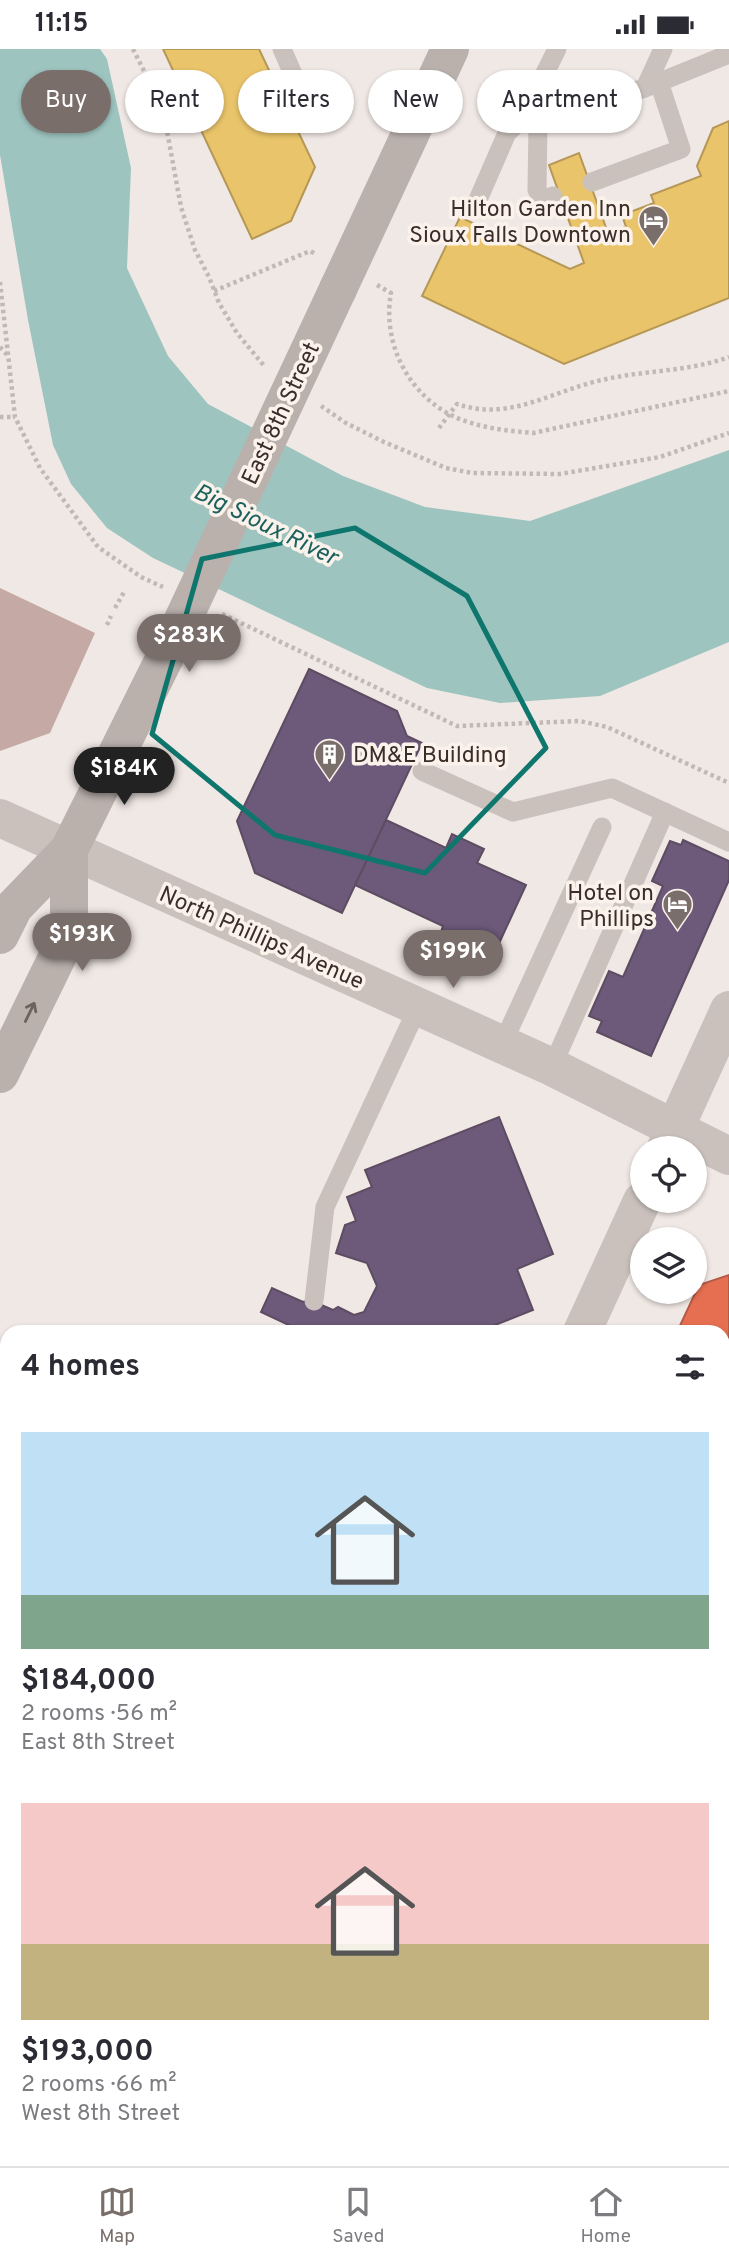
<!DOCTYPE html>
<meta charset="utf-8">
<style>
body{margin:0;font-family:Overpass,sans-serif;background:#f7f7f7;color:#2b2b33;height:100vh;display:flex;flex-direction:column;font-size:26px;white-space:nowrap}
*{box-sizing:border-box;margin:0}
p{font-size:23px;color:#7c7c81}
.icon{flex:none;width:38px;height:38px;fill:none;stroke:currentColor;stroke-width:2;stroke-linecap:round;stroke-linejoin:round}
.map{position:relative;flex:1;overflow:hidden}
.sheet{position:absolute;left:0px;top:1276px;width:730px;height:842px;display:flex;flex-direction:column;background:#fff;border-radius:21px 21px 0 0;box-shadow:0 2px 5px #0004}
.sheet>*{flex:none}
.banner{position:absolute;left:21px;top:21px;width:688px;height:63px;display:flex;gap:14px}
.tools{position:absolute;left:630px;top:1087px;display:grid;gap:14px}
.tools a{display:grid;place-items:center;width:77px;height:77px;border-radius:50%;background:#fff;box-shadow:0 2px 5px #0004;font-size:35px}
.price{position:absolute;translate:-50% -60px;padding:0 16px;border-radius:24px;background:#7a6e6a;color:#fff;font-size:23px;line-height:46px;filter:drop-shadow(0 2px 4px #0008)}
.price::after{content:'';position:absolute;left:50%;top:42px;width:21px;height:16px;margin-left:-10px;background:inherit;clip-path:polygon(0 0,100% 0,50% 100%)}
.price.current{background:#222;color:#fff}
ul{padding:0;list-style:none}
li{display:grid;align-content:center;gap:14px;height:371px;padding:0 21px}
li span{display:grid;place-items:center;height:217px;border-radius:0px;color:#555}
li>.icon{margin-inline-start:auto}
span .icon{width:126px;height:126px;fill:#fffc;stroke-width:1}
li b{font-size:30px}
h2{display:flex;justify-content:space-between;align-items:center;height:84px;padding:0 21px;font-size:30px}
.chip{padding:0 24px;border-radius:32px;background:#fff;box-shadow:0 2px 5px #0004;font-size:24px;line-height:63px}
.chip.current{background:#7a6e6a;color:#fff}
.status{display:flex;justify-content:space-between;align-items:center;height:49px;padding:0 35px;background:#fff;direction:ltr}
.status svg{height:19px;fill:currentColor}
.menu{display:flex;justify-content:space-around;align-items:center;height:98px;border-top:2px solid #e1e1e2;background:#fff;font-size:19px;color:#7c7c81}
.menu a{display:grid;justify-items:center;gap:4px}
.menu .current{color:#7a6e6a}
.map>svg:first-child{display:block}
.water{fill:#9ec4bf}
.homes{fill:#e9c46a;stroke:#b59756;stroke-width:2}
.shops{fill:#e76f51;stroke:#b35b45;stroke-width:2}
.offices{fill:#6d597a;stroke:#5e4c62;stroke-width:2}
.building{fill:#c5a9a4}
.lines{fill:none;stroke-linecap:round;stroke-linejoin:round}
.path{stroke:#c2b9b5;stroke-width:4.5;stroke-dasharray:3.5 3.5;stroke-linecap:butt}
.service{stroke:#cac1bc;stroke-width:19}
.tertiary{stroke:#cac1bc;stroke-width:38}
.secondary{stroke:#bab1ad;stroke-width:38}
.secondary-bridge{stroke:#bab1ad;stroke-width:38}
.oneway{stroke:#6e625e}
.marked{fill:none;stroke:#0f766e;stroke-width:5;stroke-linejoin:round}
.labels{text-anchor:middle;stroke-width:7;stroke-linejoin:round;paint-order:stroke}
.poi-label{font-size:23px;fill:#3b2d29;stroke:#fcf2ec;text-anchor:end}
.street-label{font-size:23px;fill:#3b2d29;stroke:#fcf2ec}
.water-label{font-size:24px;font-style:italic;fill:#1b615c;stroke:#fcf2ec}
</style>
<div class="status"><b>11:15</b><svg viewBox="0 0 49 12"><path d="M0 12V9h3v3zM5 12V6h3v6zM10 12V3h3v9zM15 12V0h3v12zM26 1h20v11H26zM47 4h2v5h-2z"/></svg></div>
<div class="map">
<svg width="729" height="2117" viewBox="0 0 729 2117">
<rect width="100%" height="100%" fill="#f0e8e4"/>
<path class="water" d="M0,0H100L107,10L131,119L127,219L168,307L208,355L343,427L425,458L530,472L729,401V593L600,647L500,654L427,639L153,509L107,479L71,435L53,396L28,271L0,106Z"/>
<path class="homes" d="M163,0H259L315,118L291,172L252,190Z
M729,72V249L564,315L422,247L460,168L570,220L584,214L549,116L579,104L608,184L626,178L622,166L654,154L651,146L701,127L697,117L713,79Z"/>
<path class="shops" d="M729,1226V1386L723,1383V1283H677L699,1236Z
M729,2092V2117H717L720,2110H723Z"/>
<path class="offices" d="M309,620L397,662L407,687L422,694L342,864L255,824L237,772Z
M386,771L446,799L452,785L484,800L477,814L526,836L496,901L472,890L469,897L441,883L443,877L355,836Z
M683,791L729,812V831L651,1007L597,983L602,972L589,967L609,922L623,928L663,837L652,832L670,792L681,796Z
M499,1068L553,1205L517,1220L533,1261L495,1276L491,1283H295L291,1277L261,1263L272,1239L303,1253L310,1251L333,1261L338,1258L354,1266L364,1263L377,1237L367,1214L336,1204L345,1176L356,1172L347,1148L372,1138L365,1121Z
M723,1416L729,1419V1649L723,1646Z
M493,2110H583V2117H494Z"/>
<path class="building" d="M0,539L95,584L50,684L0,702Z
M0,1438L7,1441V1672L0,1669Z
M0,1695L7,1698V1764L0,1778Z
M729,1839V1924L723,1921V1852Z
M0,2055L7,2058V2110H126L134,2114L133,2117H0Z
M421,2110H466L463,2117H435Z"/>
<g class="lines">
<path class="path" d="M133,0L163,60L181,158L195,201L209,228L219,254L237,284L265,318
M0,233L15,368L40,419L98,498L141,528L163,538
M377,236L391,244C381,299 414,356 468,373C489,380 511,382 533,384L729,342
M214,242L310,202L316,205
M0,298L9,308
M321,357L346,374L384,393L446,419L472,424L560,425L660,408L729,384
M0,368H15
M439,379L457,355C510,373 551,342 602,331C644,321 688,323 729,308
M115,559L124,543
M222,565L457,677L580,672L607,678L729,734
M107,576L111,567"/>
<path class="service" d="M282,0L308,59
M557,0L539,36L548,57L557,61H569L645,39L729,5
M645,39L663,0
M544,64L538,74L537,141L541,148L546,150L553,147
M592,133L681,100L659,33
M477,153L507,84L519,73L538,74
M422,722L513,763L612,739L729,793
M502,996L602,778
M552,1018L665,763
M314,1252L325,1158L418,958
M723,1402L729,1405
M0,1679L7,1682
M729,2001L723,2014L729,2017
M723,2069L729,2055
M700,2117L703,2110"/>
<path class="tertiary" d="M0,769L552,1018L729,1107
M666,1099L729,961
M582,1283L642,1152
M0,1382L7,1385
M723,1713L729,1716
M0,1988L7,1991
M266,2110L281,2117
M200,2117L203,2110"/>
<path class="secondary" d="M338,240L450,0
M0,886L14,858L69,801L173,592
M0,1025L69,884V801"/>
<path class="secondary-bridge" d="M173,592L338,240"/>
</g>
<defs><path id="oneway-shaft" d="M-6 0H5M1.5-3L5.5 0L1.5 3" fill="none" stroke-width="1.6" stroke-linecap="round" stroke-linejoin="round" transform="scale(1.75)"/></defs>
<use class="oneway" href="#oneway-shaft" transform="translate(30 963) rotate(-64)"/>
<path class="marked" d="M355,479L467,547L546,699L425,824L275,786L152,685L202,510Z"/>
<defs>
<symbol id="hotel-pin" viewBox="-11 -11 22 30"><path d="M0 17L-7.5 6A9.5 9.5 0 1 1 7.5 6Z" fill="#7a6e6a" stroke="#fcf2ec"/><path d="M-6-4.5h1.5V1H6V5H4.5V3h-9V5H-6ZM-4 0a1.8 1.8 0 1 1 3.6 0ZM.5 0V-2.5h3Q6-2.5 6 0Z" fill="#fff"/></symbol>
<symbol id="building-pin" viewBox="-11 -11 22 30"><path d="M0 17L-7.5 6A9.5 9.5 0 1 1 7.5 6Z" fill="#7a6e6a" stroke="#fcf2ec"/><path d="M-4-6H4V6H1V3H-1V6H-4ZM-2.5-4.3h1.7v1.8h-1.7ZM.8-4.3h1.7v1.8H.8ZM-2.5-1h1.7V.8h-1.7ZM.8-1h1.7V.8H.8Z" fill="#fff"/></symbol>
</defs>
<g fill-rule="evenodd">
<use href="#hotel-pin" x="636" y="154" width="35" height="47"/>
<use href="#building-pin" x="312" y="688" width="35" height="47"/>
<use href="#hotel-pin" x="660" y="838" width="35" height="47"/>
</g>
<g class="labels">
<g class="poi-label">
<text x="631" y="167">Hilton Garden Inn<tspan x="631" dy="26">Sioux Falls Downtown</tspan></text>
<text x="353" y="713" text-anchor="start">DM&amp;E Building</text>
<text x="654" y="851">Hotel on<tspan x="654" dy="26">Phillips</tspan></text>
</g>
<g class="street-label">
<text transform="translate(280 364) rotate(-65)" y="8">East 8th Street</text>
<text transform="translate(262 888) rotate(24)" y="8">North Phillips Avenue</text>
</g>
<g class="water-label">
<text transform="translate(266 475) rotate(26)" y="8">Big Sioux River</text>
</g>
</g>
</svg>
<div class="tools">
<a><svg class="icon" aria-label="locate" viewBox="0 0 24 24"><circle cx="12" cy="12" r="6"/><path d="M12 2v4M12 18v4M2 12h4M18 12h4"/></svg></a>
<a><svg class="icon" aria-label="layers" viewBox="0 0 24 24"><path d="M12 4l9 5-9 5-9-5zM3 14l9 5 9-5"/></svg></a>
</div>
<b class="price" style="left:189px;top:625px">$283K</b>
<b class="price current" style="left:124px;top:758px">$184K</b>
<b class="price" style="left:82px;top:924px">$193K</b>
<b class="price" style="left:453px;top:941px">$199K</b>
<div class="banner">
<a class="chip current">Buy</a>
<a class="chip">Rent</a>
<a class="chip">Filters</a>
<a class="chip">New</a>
<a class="chip">Apartment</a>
</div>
<section class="sheet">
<h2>4 homes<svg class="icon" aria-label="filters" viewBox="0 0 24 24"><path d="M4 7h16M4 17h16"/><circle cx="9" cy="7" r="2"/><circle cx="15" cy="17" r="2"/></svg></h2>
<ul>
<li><span style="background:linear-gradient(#bfe0f5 75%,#7fa58c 0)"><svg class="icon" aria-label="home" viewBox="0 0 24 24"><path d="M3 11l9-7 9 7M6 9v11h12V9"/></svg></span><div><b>$184,000</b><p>2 rooms · 56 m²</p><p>East 8th Street</p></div></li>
<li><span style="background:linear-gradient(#f6c9c9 65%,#c2b280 0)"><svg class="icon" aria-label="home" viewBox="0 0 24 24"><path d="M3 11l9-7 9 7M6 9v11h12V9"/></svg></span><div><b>$193,000</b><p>2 rooms · 66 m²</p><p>West 8th Street</p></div></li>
</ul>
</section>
</div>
<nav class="menu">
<a class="current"><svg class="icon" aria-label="map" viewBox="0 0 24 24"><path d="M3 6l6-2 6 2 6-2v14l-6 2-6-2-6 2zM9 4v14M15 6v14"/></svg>Map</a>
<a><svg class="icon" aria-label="saved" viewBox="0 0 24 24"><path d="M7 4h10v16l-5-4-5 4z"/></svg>Saved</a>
<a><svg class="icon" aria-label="home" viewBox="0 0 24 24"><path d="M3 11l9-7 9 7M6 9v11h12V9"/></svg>Home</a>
</nav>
